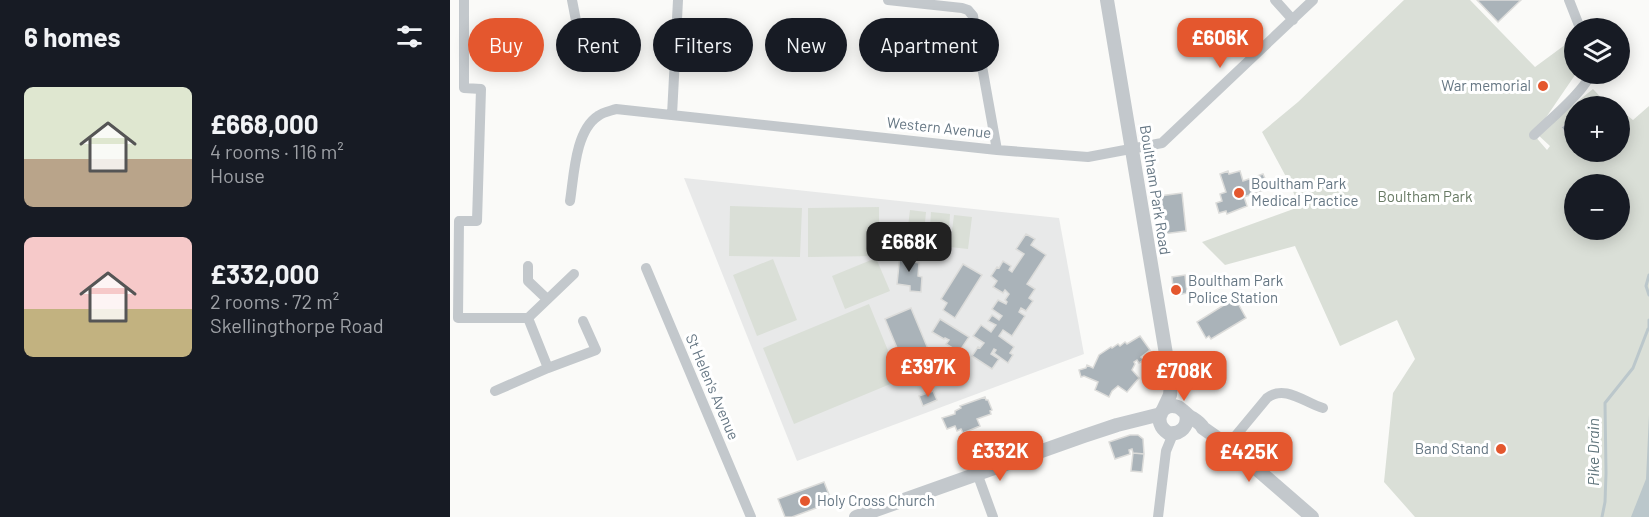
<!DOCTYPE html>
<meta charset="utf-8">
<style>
body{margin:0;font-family:Barlow,sans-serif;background:#20242c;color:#f1f3f6;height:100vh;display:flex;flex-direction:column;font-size:22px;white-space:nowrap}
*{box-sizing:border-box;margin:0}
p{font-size:20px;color:#9ea1a6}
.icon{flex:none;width:33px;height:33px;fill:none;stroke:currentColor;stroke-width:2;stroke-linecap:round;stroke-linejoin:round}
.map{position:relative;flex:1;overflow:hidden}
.details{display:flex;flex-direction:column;background:#171b24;width:450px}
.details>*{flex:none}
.top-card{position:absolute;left:18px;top:18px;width:570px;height:54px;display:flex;gap:12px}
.fabs{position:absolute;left:1114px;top:18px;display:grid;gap:12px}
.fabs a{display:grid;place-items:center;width:66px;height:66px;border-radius:50%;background:#171b24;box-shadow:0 3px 15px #0003;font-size:30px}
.price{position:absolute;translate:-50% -51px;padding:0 14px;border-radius:12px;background:#e4572e;color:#fff;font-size:20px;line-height:39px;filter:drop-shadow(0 2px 3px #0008)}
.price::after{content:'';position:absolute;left:50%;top:36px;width:18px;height:14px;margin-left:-9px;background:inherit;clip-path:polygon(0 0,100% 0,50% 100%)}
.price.active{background:#222;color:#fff}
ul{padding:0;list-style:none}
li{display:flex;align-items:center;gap:18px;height:150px;padding:0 24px}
li span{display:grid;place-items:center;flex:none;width:168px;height:120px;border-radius:9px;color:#555}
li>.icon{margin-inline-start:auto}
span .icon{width:72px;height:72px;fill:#fffc;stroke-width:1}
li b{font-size:26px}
h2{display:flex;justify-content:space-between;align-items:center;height:72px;padding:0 24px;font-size:26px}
.tag{padding:0 21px;border-radius:27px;background:#171b24;box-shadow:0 3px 15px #0003;font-size:21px;line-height:54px}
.tag.active{background:#e4572e;color:#fff}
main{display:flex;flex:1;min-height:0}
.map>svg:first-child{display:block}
.built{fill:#e8e9e9}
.green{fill:#dadfd7;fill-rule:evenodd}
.water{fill:#bbc7cb}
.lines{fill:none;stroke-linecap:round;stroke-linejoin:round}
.stream{stroke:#bbc7cb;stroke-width:3}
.building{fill:#aab3b9;stroke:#dcdcda;stroke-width:1.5}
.minor{stroke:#c3c8cc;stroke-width:10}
.tertiary{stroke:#c3c8cc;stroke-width:14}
.poi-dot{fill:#e4572e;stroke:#fff;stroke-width:2}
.labels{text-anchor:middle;stroke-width:6;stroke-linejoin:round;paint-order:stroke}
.poi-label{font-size:15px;fill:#657683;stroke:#fff;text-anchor:start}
.street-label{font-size:15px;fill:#657683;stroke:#fff}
.park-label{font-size:15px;fill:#687a64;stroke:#fff}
.water-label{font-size:16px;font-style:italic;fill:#60757c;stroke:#fff}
</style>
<main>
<section class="details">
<h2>6 homes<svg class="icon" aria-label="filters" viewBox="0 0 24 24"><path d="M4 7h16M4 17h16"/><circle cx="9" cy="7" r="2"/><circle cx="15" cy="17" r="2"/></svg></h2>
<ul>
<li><span style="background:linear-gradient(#dfe7d0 60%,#b9a48a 0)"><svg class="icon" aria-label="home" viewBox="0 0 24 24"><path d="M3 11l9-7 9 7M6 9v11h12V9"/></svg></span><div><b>£668,000</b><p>4 rooms · 116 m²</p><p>House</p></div></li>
<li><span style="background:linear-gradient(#f6c9c9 60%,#c2b280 0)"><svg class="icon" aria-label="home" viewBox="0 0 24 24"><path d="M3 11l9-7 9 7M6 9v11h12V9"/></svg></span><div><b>£332,000</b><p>2 rooms · 72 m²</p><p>Skellingthorpe Road</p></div></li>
</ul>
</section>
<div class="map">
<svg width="1199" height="517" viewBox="0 0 1199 517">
<rect width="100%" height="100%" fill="#fafaf8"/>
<path class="built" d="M234,178L609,218L634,354L347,461Z"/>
<path class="green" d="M954,0H1020L1085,67L1123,39L1125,75L1084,135L1097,150L1100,146L1087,134L1143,89L1159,106H1125V152H1170V116L1174,113L1183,120L1199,106V517H965L934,482L943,393L965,359L947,320L890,346L845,246L775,265L752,242L849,207L841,186L812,132L848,102ZM1125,184H1170V230H1125Z
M280,206L352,208L350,257L279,256Z
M429,207V256L358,257V208Z
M460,210L476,212L473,244L456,243Z
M481,212L500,214L498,245L479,244Z
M504,215L522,217L518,249L500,247Z
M426,258L440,291L395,309L382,276Z
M323,259L347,320L307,336L283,275Z
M419,304L450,380L344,424L313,348Z"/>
<path class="water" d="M1199,415V517H1181L1196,479Z"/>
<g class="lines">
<path class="stream" d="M1199,275L1196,286L1199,295
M1199,328V320
M1152,517L1155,502L1156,473L1155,403L1183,368L1198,329"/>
</g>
<path class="building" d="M1027,0H1071L1048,22Z
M1125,118V131L1117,136L1111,127Z
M778,171L779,174L790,171L793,181L813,174L819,188L794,197L797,206L777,214L776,211L769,213L766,203L772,201L770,194L776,192L770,174Z
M732,193L736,231L713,234L709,196Z
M576,234L585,239L581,245L596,255L577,284L585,289L579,298L583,301L576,311L571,308L569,312L575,316L562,336L553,330L549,336L564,347L560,353L563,355L558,363L544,353L546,350L544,349L541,354L549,359L542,369L522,356L528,347L530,348L534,343L523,336L531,325L541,332L546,325L538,321L542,315L549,320L552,316L542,309L548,300L556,304L557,302L555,300L559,294L555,290L553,293L543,287L547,281L541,276L547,267L549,268L553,261L561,266L559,270L562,272L574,254L566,249Z
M450,254L464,256V262L469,263L468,276L472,277L471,292L460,291V286L447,284Z
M513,264L532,275L505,318L493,310L497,303L491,299Z
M735,275L737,293L724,296L722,277Z
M785,298L796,318L761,339L759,336L756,338L747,322Z
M461,308L488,373L466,383L465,382L462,384L435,319Z
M490,319L519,337L509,352L496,344L499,340L495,338L494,339L482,332Z
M690,336L700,350L691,357L694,360L689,363L687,360L684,362L685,364L682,370L689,378L677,392L668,386L662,391L659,397L645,390L648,382L634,376L631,377L629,370L636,368L637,365L643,368L649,355L661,347L662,348L668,344L670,346L675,342L677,344Z
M483,391L487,400L473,406L469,396Z
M535,397L536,400H538L542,410L540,411L541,414L527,419L530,426L513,433L511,429L507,431L505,426L497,429L492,418L505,414V411L511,408L510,406Z
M680,435H688L693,439L694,454L683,453L682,449L679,450L680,454L665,459L659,442Z
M1044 449a7 7 0 1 1 14 0a7 7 0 1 1-14 0Z
M683,453L694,454L692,472L681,471Z
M374,482L382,502L342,517H335L328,499Z"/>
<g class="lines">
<path class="minor" d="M14,0V88L31,89L27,221H9L8,318H78L98,368
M122,0L128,31
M438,0L512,8L518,10L523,16L547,150
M825,0L843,20
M1119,0L1130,28
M118,31H139
M222,115L228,0
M1084,135C1097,122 1136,90 1140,74
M120,201C124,176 125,131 148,116C153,112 160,111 166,109L547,150L638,157L712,143L863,0
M78,266V281L97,299
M196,268L301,517
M78,318L124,274
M45,391L98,368L146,350L133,321
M778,445L817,398C835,384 855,403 873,408
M527,473L543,517
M708,517L716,451L723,434"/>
<path class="tertiary" d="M657,0L721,384L720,395L713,410
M736,414C739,426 731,435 718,433C702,423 711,401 728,407C732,409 735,413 739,416C745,420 750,422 753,428L787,452L862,517
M406,517L634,436L667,425L711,414"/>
</g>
<g class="poi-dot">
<circle cx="1093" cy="86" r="6"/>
<circle cx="789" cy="193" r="6"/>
<circle cx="726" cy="290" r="6"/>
<circle cx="1051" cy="449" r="6"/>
<circle cx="355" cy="501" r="6"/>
</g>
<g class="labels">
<g class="poi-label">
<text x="1081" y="91" text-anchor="end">War memorial</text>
<text x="801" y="189">Boultham Park<tspan x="801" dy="17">Medical Practice</tspan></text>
<text x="738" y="286">Boultham Park<tspan x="738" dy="17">Police Station</tspan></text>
<text x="1039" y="454" text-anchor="end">Band Stand</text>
<text x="367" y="506">Holy Cross Church</text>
</g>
<g class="street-label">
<text transform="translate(489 128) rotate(6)" y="5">Western Avenue</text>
<text transform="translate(705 190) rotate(81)" y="5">Boultham Park Road</text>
<text transform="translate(262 387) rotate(67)" y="5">St Helen's Avenue</text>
</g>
<g class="park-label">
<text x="975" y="202">Boultham Park</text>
</g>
<g class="water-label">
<text transform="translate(1143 452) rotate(-90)" y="6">Pike Drain</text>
</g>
</g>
</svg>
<div class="fabs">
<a><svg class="icon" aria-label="layers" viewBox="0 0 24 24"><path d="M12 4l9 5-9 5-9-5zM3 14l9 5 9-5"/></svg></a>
<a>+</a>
<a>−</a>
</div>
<b class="price" style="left:770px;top:69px">£606K</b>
<b class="price active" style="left:459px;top:273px">£668K</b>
<b class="price" style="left:478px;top:398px">£397K</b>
<b class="price" style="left:734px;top:402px">£708K</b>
<b class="price" style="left:550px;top:482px">£332K</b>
<b class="price" style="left:799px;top:483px">£425K</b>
<div class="top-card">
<a class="tag active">Buy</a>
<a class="tag">Rent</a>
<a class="tag">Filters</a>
<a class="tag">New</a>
<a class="tag">Apartment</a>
</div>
</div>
</main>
